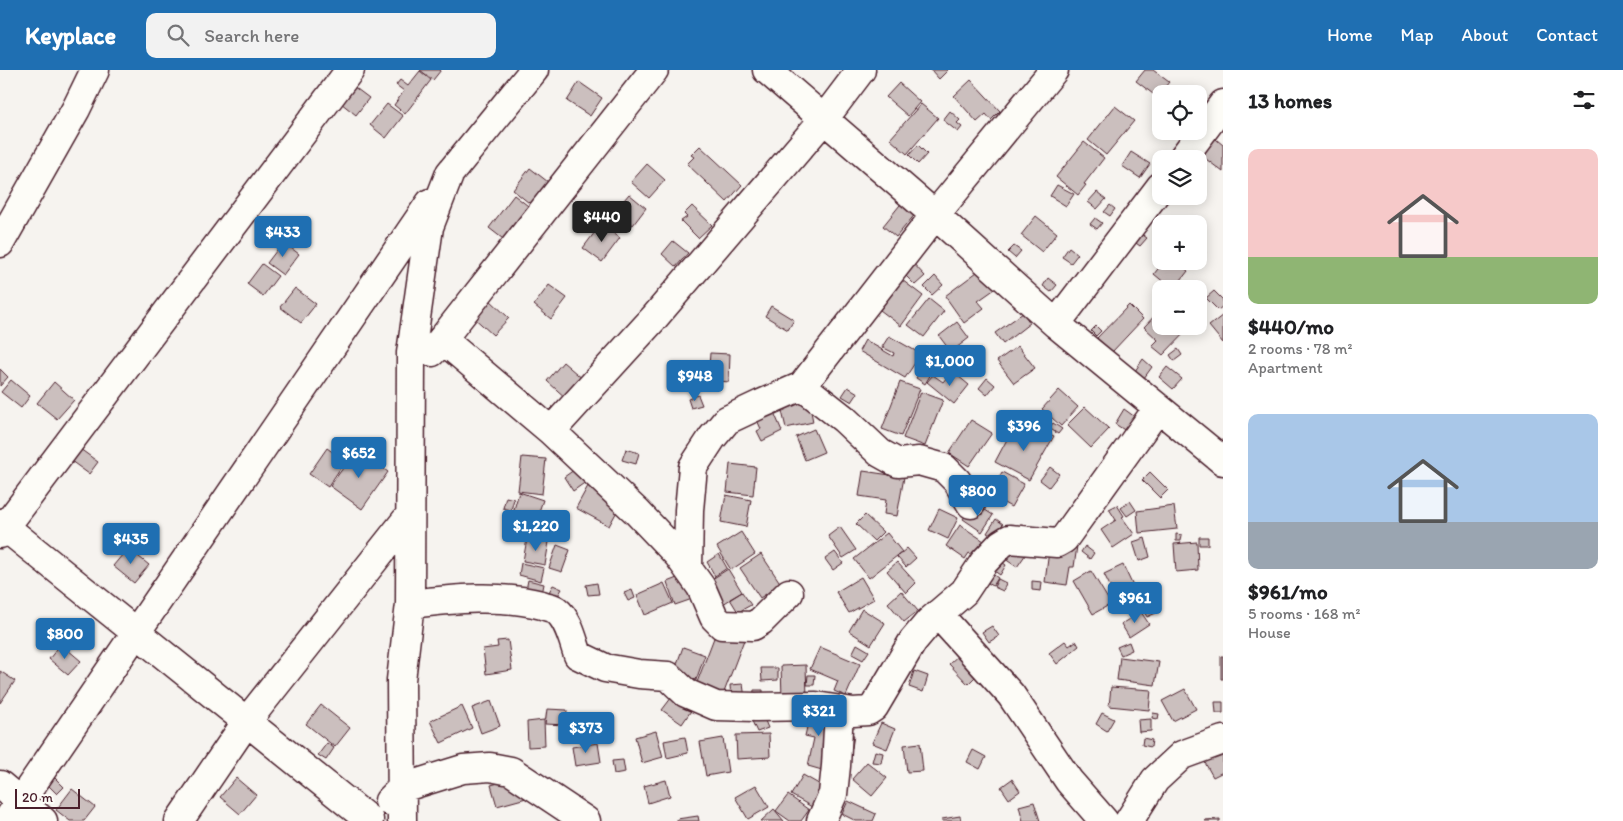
<!DOCTYPE html>
<meta charset="utf-8">
<style>
body{margin:0;font-family:Itim,sans-serif;background:#f2f2f2;color:#202124;height:100vh;display:flex;flex-direction:column;font-size:19px;white-space:nowrap}
*{box-sizing:border-box;margin:0}
p{font-size:16px;color:#757577}
.icon{flex:none;width:28px;height:28px;fill:none;stroke:currentColor;stroke-width:2;stroke-linecap:round;stroke-linejoin:round}
.map{position:relative;flex:1;overflow:hidden}
.side{display:flex;flex-direction:column;background:#fff;width:400px}
.side>*{flex:none}
.controls{position:absolute;left:1152px;top:15px;display:grid;gap:10px}
.controls a{display:grid;place-items:center;width:55px;height:55px;border-radius:10px;background:#fff;box-shadow:0 2px 12px #0003;font-size:25px}
.scale{position:absolute;left:15px;bottom:12px;width:65px;box-sizing:border-box;padding-left:5px;border:2px solid #4a1f2b;border-top:0;font-size:14px;line-height:18px;white-space:nowrap;color:#4a1f2b;-webkit-text-stroke:4px #fdfcf7;paint-order:stroke}
.price{position:absolute;translate:-50% -42px;padding:0 11px;border-radius:5px;background:#1f6fb2;color:#fff;font-size:16px;line-height:32px;filter:drop-shadow(0 1px 2px #0008)}
.price::after{content:'';position:absolute;left:50%;top:30px;width:15px;height:11px;margin-left:-8px;background:inherit;clip-path:polygon(0 0,100% 0,50% 100%)}
.price.on{background:#222;color:#fff}
ul{padding:0;list-style:none}
li{display:grid;align-content:center;gap:10px;height:265px;padding:0 25px}
li span{display:grid;place-items:center;height:155px;border-radius:10px;color:#555}
li>.icon{margin-inline-start:auto}
span .icon{width:90px;height:90px;fill:#fffc;stroke-width:1}
li b{font-size:21px}
h2{display:flex;justify-content:space-between;align-items:center;height:60px;padding:0 25px;font-size:21px}
header{display:flex;align-items:center;gap:30px;box-sizing:border-box;height:70px;padding:0 25px;background:#1f6fb2;color:#fff}
header strong{font-size:24px}
nav{display:flex;gap:28px;margin-inline-start:auto;font-size:18px}
.search{width:350px;height:45px;background:#f2f2f2;display:flex;align-items:center;gap:12px;box-sizing:border-box;padding:0 18px;border-radius:10px;color:#757577;font-size:19px}
main{display:flex;flex:1;min-height:0}
.map>svg:first-child{display:block}
.building{fill:#cbbfbe;stroke:#4a1f2b}
.lines{fill:none;stroke-linecap:round;stroke-linejoin:round}
.minor-casing{stroke:#4a1f2b;stroke-width:31}
.minor{stroke:#fdfcf7;stroke-width:28}
</style>
<header>
<strong>Keyplace</strong>
<div class="search"><svg class="icon" aria-label="search" viewBox="0 0 24 24"><circle cx="10" cy="10" r="6"/><path d="M15 15l6 6"/></svg>Search here</div>
<nav><a>Home</a><a>Map</a><a>About</a><a>Contact</a></nav>
</header>
<main>
<div class="map">
<svg width="1223" height="751" viewBox="0 0 1223 751">
<rect width="100%" height="100%" fill="#f6f3ef"/>
<filter id="ink" filterUnits="userSpaceOnUse"><feTurbulence type="fractalNoise" baseFrequency=".02" numOctaves="2"/><feDisplacementMap in="SourceGraphic" scale="10" xChannelSelector="R" yChannelSelector="G"/><feConvolveMatrix kernelMatrix="1 2 1 2 8 2 1 2 1" color-interpolation-filters="sRGB"/></filter>
<g filter="url(#ink)">
<path class="building" d="M420,0H441L433,10Z
M931,0H948L939,9Z
M1145,0H1153L1169,12L1157,27L1136,11Z
M420,1L431,10L405,44L394,35L404,21L396,15L400,10L408,16Z
M971,10L1000,41L991,50L986,44L977,52L954,26Z
M579,12L602,28L590,46L567,31Z
M349,13L369,28L356,45L336,29Z
M899,13L920,32L908,46L886,27Z
M387,34L403,46L386,68L370,55Z
M921,34L938,48L907,84L890,69Z
M1115,36L1134,51L1106,85L1088,70Z
M950,41L960,50L957,53L962,57L958,62L943,50Z
M1211,65L1223,75V102L1198,83Z
M1084,72L1104,88L1084,114L1086,115L1078,125L1056,107Z
M918,75L927,84L918,94L909,85Z
M700,76L742,115L727,132L687,94L694,87L691,85Z
M1131,82L1150,94L1140,108L1122,96Z
M647,94L665,110L649,128L631,112Z
M530,98L552,115L534,137L513,120Z
M1057,115L1074,124L1066,136L1050,126Z
M1097,122L1106,129L1097,139L1088,132Z
M629,124L646,138L633,155L615,141Z
M514,125L532,139L507,172L489,158Z
M908,125L922,136L896,167L883,156Z
M1110,135L1115,139L1110,146L1104,142Z
M692,136L712,155L698,168L681,151L687,147L684,144Z
M1036,146L1057,163L1042,182L1021,165Z
M1095,148L1102,153L1097,159L1090,154Z
M601,154L620,168L602,192L583,178Z
M1140,163L1147,168L1140,176L1133,171Z
M673,171L688,183L676,197L662,184Z
M283,172L299,184L283,205L267,193Z
M1014,176L1021,181L1015,188L1008,182Z
M1199,176L1206,182L1199,191Z
M1069,177L1078,184L1071,193L1062,187Z
M911,191L925,206L915,215L901,201Z
M1164,191H1176L1188,201L1174,219H1172L1154,204Z
M1183,191H1198L1193,198Z
M262,194L278,206L263,226L247,214Z
M981,199L995,219L978,231L984,238L964,253L945,226Z
M935,206L943,215L932,225L924,217Z
M1048,208L1057,215L1051,222L1043,216Z
M902,210L923,226L901,256L880,240Z
M549,215L567,228L551,249L534,235Z
M295,218L316,234L301,253L280,237Z
M1214,221L1223,230V236L1218,240L1206,228Z
M488,228L509,248L493,265L471,245Z
M929,229L944,241L924,267L908,255Z
M1129,235L1143,249L1112,282L1097,268Z
M771,236L794,250L788,260L765,246Z
M1161,239V256L1190,257L1163,285L1152,276L1158,270L1144,257Z
M1023,243L1030,253L1003,274L995,263Z
M1223,245V273L1209,256Z
M957,252L969,268L951,282L939,266Z
M1096,256L1101,261L1096,266L1091,261Z
M889,266L921,284L905,308L859,281L865,270L893,286L894,283L882,277Z
M1018,276L1035,298L1014,313L997,291Z
M1178,279L1182,285L1174,291L1170,285Z
M934,282L938,287L933,291L929,286Z
M710,283L730,284L729,312L708,310Z
M1143,289L1152,297L1144,308L1135,301Z
M563,292L584,310L567,329L547,311Z
M1167,297L1182,309L1173,319L1159,307Z
M922,298L931,304L925,314L916,308Z
M0,299L8,307L0,316Z
M952,301L969,315L954,334L927,312L933,305L943,312Z
M987,308L995,315L987,325L979,318Z
M11,310L30,326L21,338L1,322Z
M54,312L74,330L57,349L37,333Z
M900,312L920,319L901,366L882,359Z
M848,317L858,323L852,332L842,326Z
M795,320L813,341H811L813,352L786,358L781,337L798,333Z
M1059,320L1078,337L1061,356L1042,339Z
M921,322L943,330L925,376L903,368Z
M698,325L702,335L691,338L688,329Z
M770,333L782,361L762,371L757,361L761,359L753,341Z
M1085,337L1109,359L1091,378L1067,355Z
M1124,339L1135,347L1126,361L1115,354Z
M971,350L992,363L969,396L949,383Z
M1053,353L1062,359L1058,364L1049,358Z
M1013,358L1035,370L1041,360L1054,366L1029,410L995,392Z
M814,359L824,382L805,390L796,367Z
M76,376L98,392L89,404L67,388Z
M327,378L345,391L328,417L309,404Z
M357,379L388,402L362,439L330,416Z
M626,379L639,383L636,394L622,390Z
M522,387L546,389L542,424L518,421Z
M730,394L756,397L753,425L727,422Z
M581,395L590,409L573,421L564,407Z
M1050,397L1059,404L1049,417L1040,410Z
M863,401L904,407L897,446L884,444L886,430L859,426Z
M1002,402L1024,414L1011,437L989,425Z
M1150,402L1168,420L1160,428L1142,410Z
M588,416L621,434L609,456L576,438Z
M519,422L543,430L536,450L513,443Z
M726,425L751,430L746,457L721,452Z
M506,427L514,429L511,440L503,438Z
M971,431L993,445L982,462L963,449L969,440Z
M1130,431L1136,440L1127,446L1121,438Z
M1117,435L1124,446L1122,447L1134,464L1113,478L1101,460L1116,450L1109,439Z
M1174,436L1177,459L1139,463L1137,441Z
M939,439L958,448L948,469L929,460Z
M865,445L883,462L874,471L856,454Z
M996,449L1003,454L996,463L994,462L992,466L987,463Z
M960,455L990,475L981,490L969,483L965,489L946,476Z
M840,457L856,480L843,488L828,466Z
M741,462L755,484L731,500L717,477Z
M887,463L902,482L869,508L854,489Z
M1176,464L1182,465L1181,471H1176Z
M1199,467H1208V475H1199Z
M1145,468L1150,487L1139,491L1133,472Z
M527,469L549,472L545,495L523,491Z
M1197,472L1198,500L1176,502L1174,474Z
M1050,473L1077,476L1074,497H1070L1067,515L1045,512Z
M557,475L570,480L562,502L549,498Z
M1085,476L1094,483L1090,489L1081,482Z
M128,478L149,495L134,513L113,496Z
M907,478L916,488L906,497L897,487Z
M1030,478L1017,497L999,485Z
M835,482L843,493L833,500L825,489Z
M719,484L727,498L715,506L707,492Z
M761,484L781,514L760,528L740,498Z
M996,488L1006,495L1000,505L990,498Z
M897,492L916,513L906,523L887,501Z
M521,493L544,498L541,511L519,505Z
M1123,495L1140,531L1122,540L1104,504Z
M728,499L742,522L723,534L709,511Z
M988,501L998,508L993,516L983,510Z
M1091,501L1111,534L1093,544L1074,511Z
M692,502L701,526L675,535L667,512Z
M861,507L874,529L849,543L836,522Z
M998,509L1006,513L1003,521L994,517Z
M528,510L544,514L542,524L526,520Z
M1032,511L1042,512L1041,521L1032,520Z
M597,513L599,524L588,525L586,515Z
M664,513L673,533L645,545L637,525Z
M553,515L562,519L557,527L549,522Z
M632,520L635,528L628,531L624,523Z
M901,521L918,541L904,552L888,533Z
M742,522L751,535L738,542L730,529Z
M1150,533L1156,543L1147,547L1142,538Z
M862,539L885,553L871,575L849,561Z
M1141,542L1149,554L1129,567L1121,554Z
M720,552L747,562L723,625L696,615Z
M992,556L999,566L989,572L982,562Z
M508,570L512,600L486,604L483,579L498,577L497,571Z
M1065,571L1069,576L1076,571L1079,576L1057,594L1049,583Z
M1129,572L1132,580L1121,585L1117,577Z
M61,574L81,591L68,605L49,589Z
M857,574L869,581L863,590L852,584Z
M683,577L705,585L696,610L674,602Z
M820,577L860,594L846,626L834,621L838,611L810,599Z
M964,580L982,600L968,614L949,594Z
M1221,586H1223V609H1221Z
M1120,587L1159,592L1155,615L1117,610Z
M806,595L807,628H782L781,596Z
M761,598H778V610L762,611Z
M0,601L15,611L0,633Z
M914,601L928,606L923,622L909,617Z
M808,605H815L814,615H807Z
M743,614L745,628L731,629L730,615Z
M1111,617L1151,620L1149,640L1109,636Z
M678,619L697,632L682,654L662,640Z
M1185,619L1196,639L1173,651L1162,631Z
M754,620H763V631L753,630Z
M491,631L500,656L481,663L472,638Z
M1215,632H1223V643H1216Z
M321,635L350,658L335,677L306,654Z
M462,636L472,658L441,673L430,651Z
M547,639L567,640L566,655L545,654Z
M811,640L835,645L822,700L808,696L814,668L805,666Z
M1102,643L1114,649L1107,661L1096,654Z
M1153,643L1159,644L1158,649L1152,648Z
M763,646L768,658L757,662L752,651Z
M1151,649V661L1139,662L1138,650Z
M544,650L545,676L528,677L527,652Z
M881,653L895,659L887,679L872,673Z
M656,661L663,687L642,693L635,667Z
M769,664L770,687L737,689L736,665Z
M844,664L854,665L852,678L843,677Z
M685,667L688,683L667,688L664,671Z
M723,668L728,702L706,706L700,672Z
M1143,668L1152,670L1151,677L1142,675Z
M327,673L334,678L326,690L318,685Z
M598,673L601,692L575,696L572,677Z
M920,673L923,701L907,702L904,675Z
M973,680L986,687L980,699L967,692Z
M875,681L883,683L881,693L872,692Z
M1220,682L1223,687V702L1213,707L1204,691Z
M623,690L625,702L614,704L612,691Z
M867,692L887,708L872,726L852,709Z
M803,705L824,717L812,737L791,725Z
M525,706L530,727L497,736L491,715Z
M55,708L64,717L57,724L48,715Z
M236,708L256,725L240,744L220,727Z
M1012,709L1020,721L1009,729L1001,717Z
M666,710L670,726L648,733L644,716Z
M756,715L769,737L748,749L735,727Z
M72,719L95,737L84,751H70L56,740Z
M788,725L809,740L801,751H790L776,741Z
M848,731L876,744L873,751H856L842,744Z
M1034,732L1040,751H1023L1019,736Z
M774,739L784,751H761Z
M698,746L699,751H677V749Z
M960,746L961,751H942V749Z
M1220,749V751H1205V750Z"/>
<g class="lines">
<defs>
<path id="minor" d="M767,0L935,145L1056,254L1161,116
M1182,89L1223,34
M0,173L76,39L95,0
M1056,254L1223,391
M442,269L551,361L637,442L678,485L701,517L714,547L722,555L753,556L761,551L789,523
M432,282L654,0
M802,316L844,349L880,383L898,393L919,391L944,398L957,411L971,434
M551,361L654,248L824,49L861,0
M0,453L369,750
M0,464L350,0
M688,499L689,440L693,397L712,368L727,350L761,334L802,316L935,145L1054,0
M410,534C453,529 499,524 542,535C546,537 553,537 556,540C569,550 573,571 578,585L605,598L639,604L668,606L686,623L716,636L756,637L816,636L853,642L868,641L874,637L913,571L929,552L964,522L984,492L1001,474L1009,469L1057,473L1064,469L1158,338
M938,544L1011,625L1069,711L1104,751
M0,715L43,751
M389,731L402,718L463,699L490,697L511,701L586,751
M7,751L430,133
M179,751L247,651L410,445
M402,751L401,610L410,534L411,283L429,157L450,103L534,0
M821,751L833,724L836,696L839,640
M1129,751L1155,710L1182,685L1223,670"/>
</defs>
<use href="#minor" class="minor-casing"/>
<use href="#minor" class="minor"/>
</g>
</g>
</svg>
<div class="controls">
<a><svg class="icon" aria-label="locate" viewBox="0 0 24 24"><circle cx="12" cy="12" r="6"/><path d="M12 2v4M12 18v4M2 12h4M18 12h4"/></svg></a>
<a><svg class="icon" aria-label="layers" viewBox="0 0 24 24"><path d="M12 4l9 5-9 5-9-5zM3 14l9 5 9-5"/></svg></a>
<a>+</a>
<a>−</a>
</div>
<div class="scale">20 m</div>
<b class="price on" style="left:602px;top:173px">$440</b>
<b class="price" style="left:283px;top:188px">$433</b>
<b class="price" style="left:950px;top:317px">$1,000</b>
<b class="price" style="left:695px;top:332px">$948</b>
<b class="price" style="left:1024px;top:382px">$396</b>
<b class="price" style="left:359px;top:409px">$652</b>
<b class="price" style="left:978px;top:447px">$800</b>
<b class="price" style="left:536px;top:482px">$1,220</b>
<b class="price" style="left:131px;top:495px">$435</b>
<b class="price" style="left:1135px;top:554px">$961</b>
<b class="price" style="left:65px;top:590px">$800</b>
<b class="price" style="left:819px;top:667px">$321</b>
<b class="price" style="left:586px;top:684px">$373</b>
</div>
<section class="side">
<h2>13 homes<svg class="icon" aria-label="filters" viewBox="0 0 24 24"><path d="M4 7h16M4 17h16"/><circle cx="9" cy="7" r="2"/><circle cx="15" cy="17" r="2"/></svg></h2>
<ul>
<li><span style="background:linear-gradient(#f6c9c9 70%,#8fb573 0)"><svg class="icon" aria-label="home" viewBox="0 0 24 24"><path d="M3 11l9-7 9 7M6 9v11h12V9"/></svg></span><div><b>$440/mo</b><p>2 rooms · 78 m²</p><p>Apartment</p></div></li>
<li><span style="background:linear-gradient(#a9c7e8 70%,#9aa5b1 0)"><svg class="icon" aria-label="home" viewBox="0 0 24 24"><path d="M3 11l9-7 9 7M6 9v11h12V9"/></svg></span><div><b>$961/mo</b><p>5 rooms · 168 m²</p><p>House</p></div></li>
</ul>
</section>
</main>
